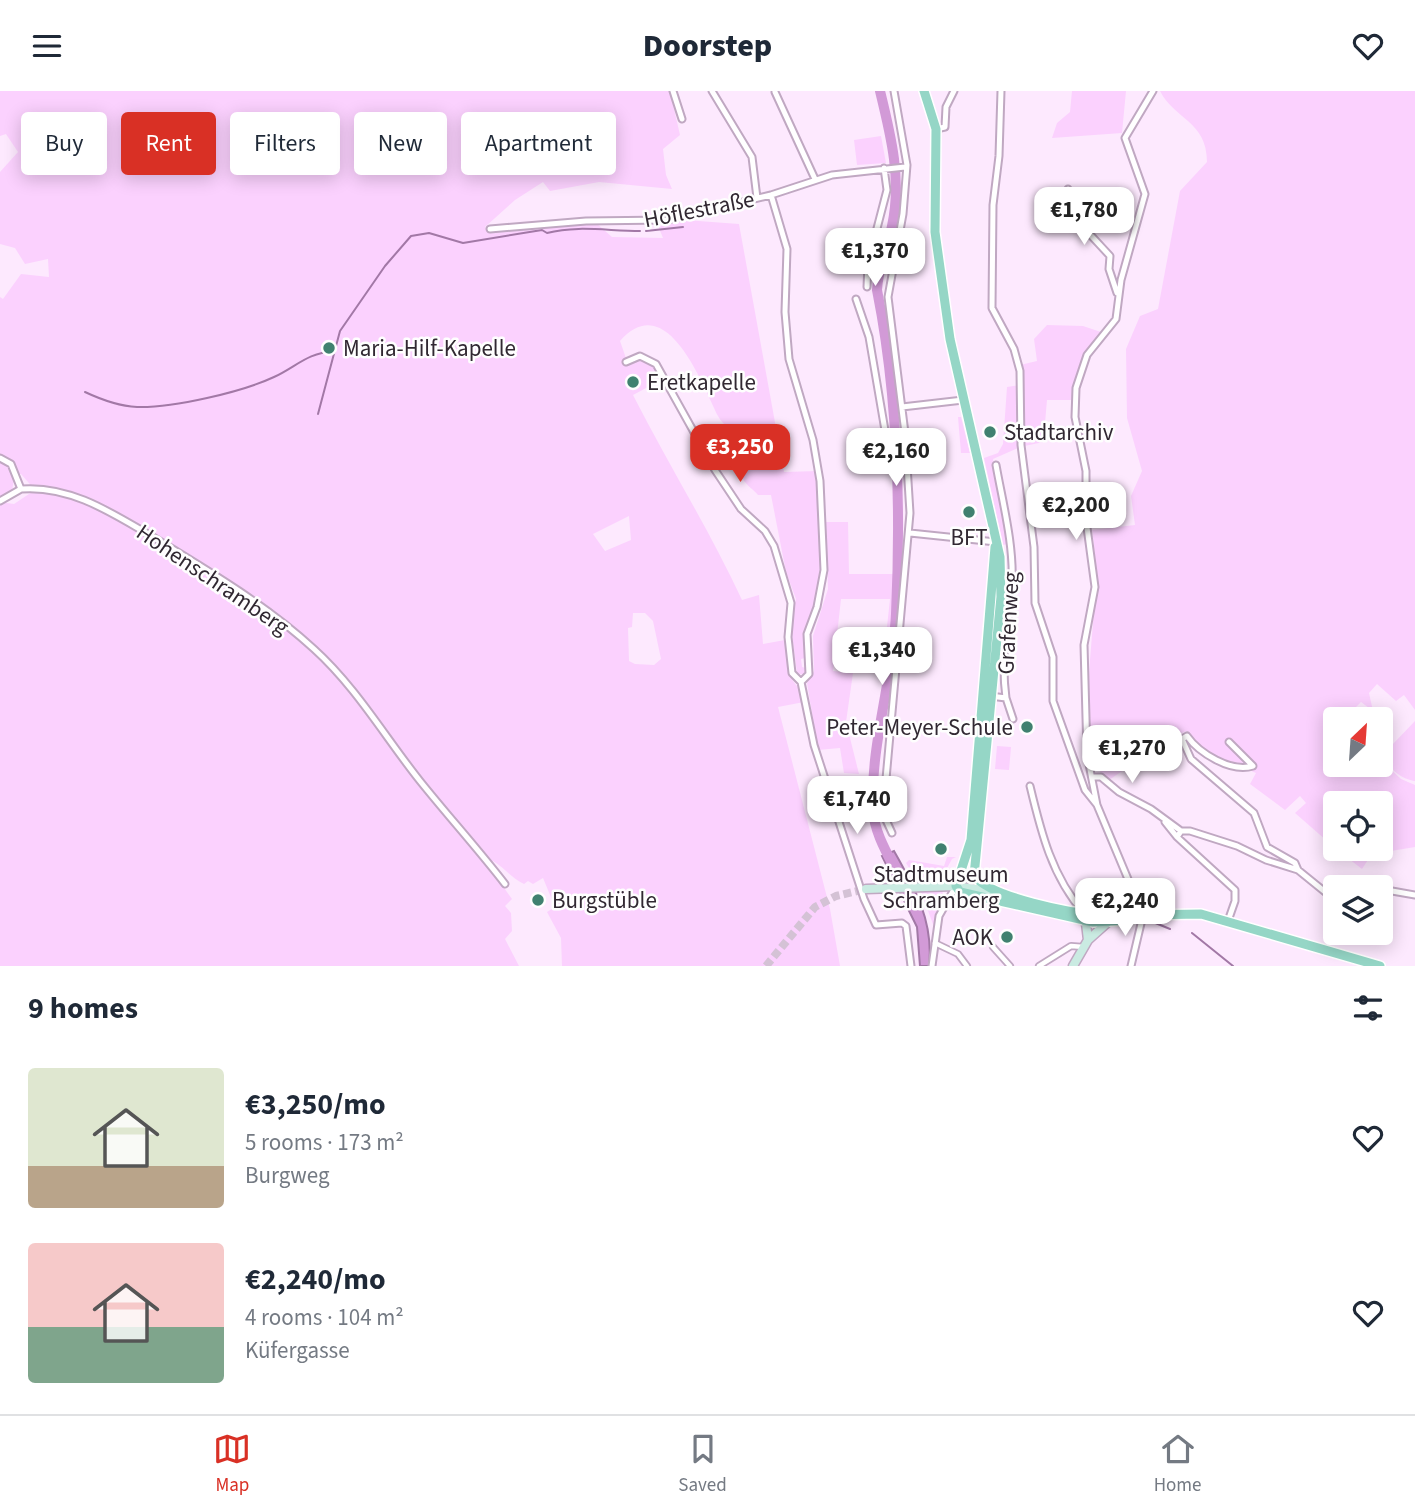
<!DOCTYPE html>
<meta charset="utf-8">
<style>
body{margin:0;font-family:"Source Sans 3",sans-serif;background:#f6f6f7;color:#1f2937;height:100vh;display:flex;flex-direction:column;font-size:26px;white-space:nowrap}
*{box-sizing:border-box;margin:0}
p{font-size:23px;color:#747a83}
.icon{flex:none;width:38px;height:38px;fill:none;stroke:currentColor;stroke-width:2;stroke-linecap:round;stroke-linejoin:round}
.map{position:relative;height:875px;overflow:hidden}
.sheet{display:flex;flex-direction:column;background:#fff;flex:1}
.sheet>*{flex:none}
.banner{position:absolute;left:21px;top:21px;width:700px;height:63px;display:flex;gap:14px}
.needle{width:46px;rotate:25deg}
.fabs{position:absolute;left:1323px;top:616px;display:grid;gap:14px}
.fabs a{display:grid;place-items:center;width:70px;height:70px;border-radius:7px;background:#fff;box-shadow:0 4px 18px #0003;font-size:35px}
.price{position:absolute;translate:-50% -60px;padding:0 16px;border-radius:14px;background:#fff;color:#222;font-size:23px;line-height:46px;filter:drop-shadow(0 2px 4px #0008)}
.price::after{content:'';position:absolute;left:50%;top:42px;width:21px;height:16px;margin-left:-10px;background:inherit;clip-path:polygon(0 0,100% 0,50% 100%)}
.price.on{background:#d93025;color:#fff}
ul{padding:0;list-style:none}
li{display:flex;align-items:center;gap:21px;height:175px;padding:0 28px}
li span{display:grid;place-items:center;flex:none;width:196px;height:140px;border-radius:7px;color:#555}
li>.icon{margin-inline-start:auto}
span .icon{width:84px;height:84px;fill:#fffc;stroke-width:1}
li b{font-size:30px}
h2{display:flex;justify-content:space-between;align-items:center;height:84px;padding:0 28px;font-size:30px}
.tag{padding:0 24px;border-radius:7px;background:#fff;box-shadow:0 4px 18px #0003;font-size:24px;line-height:63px}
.tag.on{background:#d93025;color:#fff}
header{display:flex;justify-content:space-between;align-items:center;height:91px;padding:0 28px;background:#fff;font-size:32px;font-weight:800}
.menu{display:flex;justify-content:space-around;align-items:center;height:98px;border-top:2px solid #e0e1e3;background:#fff;font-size:19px;color:#747a83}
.menu a{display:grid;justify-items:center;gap:4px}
.menu .on{color:#d93025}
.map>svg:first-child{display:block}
.green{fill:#fbd1fe;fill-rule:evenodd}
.water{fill:#d29ad7;stroke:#a278a6;stroke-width:2}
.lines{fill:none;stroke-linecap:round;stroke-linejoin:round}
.stream{stroke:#a278a6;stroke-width:2}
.river{stroke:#d29ad7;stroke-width:10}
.secondary-tunnel{stroke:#d4c2d5;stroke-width:8;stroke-dasharray:8 4;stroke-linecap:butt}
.pedestrian-casing{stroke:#c0a8c2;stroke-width:8}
.minor-casing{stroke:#c0a8c2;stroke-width:9}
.secondary-casing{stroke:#c0a8c2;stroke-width:11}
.primary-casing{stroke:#fff;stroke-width:12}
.pedestrian{stroke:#fff;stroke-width:4.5}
.minor{stroke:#fff;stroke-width:5}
.secondary{stroke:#caebe2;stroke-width:8}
.primary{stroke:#95d6c6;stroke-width:9}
.poi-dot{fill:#408170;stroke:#fefefe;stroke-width:2.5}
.labels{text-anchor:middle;stroke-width:5;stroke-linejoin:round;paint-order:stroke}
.street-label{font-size:23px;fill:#312832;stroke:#fefefe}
.poi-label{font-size:23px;fill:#312832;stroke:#fefefe;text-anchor:start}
</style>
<header><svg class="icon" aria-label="menu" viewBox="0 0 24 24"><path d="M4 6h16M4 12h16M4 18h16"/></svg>Doorstep<svg class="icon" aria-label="heart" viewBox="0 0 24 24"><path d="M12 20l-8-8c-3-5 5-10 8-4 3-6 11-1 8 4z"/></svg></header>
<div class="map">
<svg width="1415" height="875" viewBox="0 0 1415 875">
<rect width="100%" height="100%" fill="#fde9fe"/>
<path class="green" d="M0,0H670L680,44L663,58L666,84L672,98L599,91L550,100L543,91L515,109L485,136L489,142L596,132L612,146L663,147L657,132L685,129L739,133L784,381L818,380C821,422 825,463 819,505C815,532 801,534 805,567L801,568L802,576L806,577L804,584L797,582L790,529L796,508L786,481L771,404H758C754,399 746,394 743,388C737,379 740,362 737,351C734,339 723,335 718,325C702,293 667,197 620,250L628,273L643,269L654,275L663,288L633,304C668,373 709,438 742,509L759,504L763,553L785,549C789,560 785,575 790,585C796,596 801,596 804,611L778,616L830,818L840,875H562L561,847L547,821L555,816L543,787L533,793L528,790L524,793C511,787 505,777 493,770L487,773L512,808L505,815L511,822L512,840L505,848L519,875H0V411L14,413L35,399L21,383H15L12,400L0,407V206L3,208L21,183L49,186L48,168L25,173L15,157L0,153V81L18,61L6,43L0,45ZM629,425L631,449L605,460L593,443ZM633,522H645L653,530L661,568L654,574L635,573L629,570L628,537L632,536Z
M1072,0H1126L1122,42L1052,47L1057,32L1070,21Z
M1160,0H1415V619L1404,604L1396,610L1377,593L1369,602L1373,620L1361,611L1352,620L1358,628H1335V674H1381V669L1401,688L1415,694V756L1385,761L1377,758H1381V712H1335V757L1295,722L1306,712L1300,705L1285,719L1250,693L1256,682L1202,659L1187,640L1172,646L1109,689L1093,674C1077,596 1104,517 1092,439L1135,434L1131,405L1142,380L1127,327L1126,258L1140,225L1158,218L1180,100L1207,71C1207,30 1175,29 1160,0Z
M881,45L886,72L857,74L854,49Z
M1047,234L1083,235L1101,241L1083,267L1071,309H1047L1044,344L1048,350L1020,356L993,368L1008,453L1003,454L984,367L998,362L1003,353L1007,296L1020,294V274L1037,270L1034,248Z
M958,326H961L970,362H961Z
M826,431H848L849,483H895L889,559L885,554L890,508H841L833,580L853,582L846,631L859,683L844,682L840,657L818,659L807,592L814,580L813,545L828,498Z
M1415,630V690H1414C1390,685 1381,665 1381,643L1392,654Z
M997,655L1011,656L1009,679L995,678Z
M1336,758H1375L1362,778Z
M947,766H956L952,768L946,779L952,782L943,791L917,790L906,772L909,769L944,775Z
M920,798H939L943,802L934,836Z"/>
<path class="water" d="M894,760C915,797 934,831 929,875H920L917,836L882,765Z"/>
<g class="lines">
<path class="stream" d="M646,140L683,136
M85,301C102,309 118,315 137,316C173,317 242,301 274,286C296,276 308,261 333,261
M318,323L340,240L385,175L411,145L429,142L463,152L542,139L547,142C577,134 608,140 640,140
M1153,831L1170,838
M1192,842L1233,875"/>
<path class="river" d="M880,0C891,45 902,89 892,135C888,157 878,176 877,199C898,304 901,415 896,523C893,588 870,654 873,719C874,738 884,757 893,774"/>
<path class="secondary-tunnel" d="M766,875L815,816L836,805L866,798"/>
<defs>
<path id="pedestrian" d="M935,852L958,863L967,875
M993,856L1010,875
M1039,875L1071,855L1084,856"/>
<path id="minor" d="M673,0L682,28
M712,0L752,66L757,107
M1001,0L999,65L993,114L992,217L1014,258L1020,280L1021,354L1034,456L1035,512L1053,566V610L1085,699L1097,714
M775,1L815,88
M936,38L945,36L946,16L954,0
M1068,98L1085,138L1110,165L1109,178L1117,202
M771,104L787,158L785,221L789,268L813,349L820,390L824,479L817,516L807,543L809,583L801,591
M490,138L586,130L667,129L771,104L832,84L905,76
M867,196L868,172L887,99L884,77
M856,208L869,246L887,351L906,350
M626,271L640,265L656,273L715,379L741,418L765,440L774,455L791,512L788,546L792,582L801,591L814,654L864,808L876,834L902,832L906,835L911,875
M902,316L963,309
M0,367L11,373L21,398
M996,374C1003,413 1014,454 1012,493C1009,537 1000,561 1006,607
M21,398C70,394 112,422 153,446C209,480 266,514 314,558C356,596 385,646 420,690C448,725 478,758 505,793
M0,410L21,398
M910,442L996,451
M990,605L1006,607L1013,628
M1229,651L1253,675C1231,682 1199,662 1187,645L1182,648L1191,668L1254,722L1267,756L1295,772L1298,779
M1093,686H1101L1119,701L1151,718L1181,740
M1030,695C1041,741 1052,786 1084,822
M1165,731L1177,746
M892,742L886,729L885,699L910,422L905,342L888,206L903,123L907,74L894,0
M1381,802L1392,800L1415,804
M1228,830L1235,810V799L1177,746L1181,740H1190L1237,755L1266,769L1298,779L1335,809
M932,875L939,825L956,795
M1131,875L1143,824L1097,714L1087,663L1084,554L1095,496L1086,429V380L1075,326L1076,297L1087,264L1116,228L1121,189L1145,103L1125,47L1153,0"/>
<path id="secondary" d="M866,798L956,795L995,801
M1085,824L1088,849
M1073,875L1088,849L1107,832"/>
<path id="primary" d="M924,0L936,38L935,141L950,248L1000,466L1001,506L974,785C992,807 1071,822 1099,824C1114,824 1128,820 1143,824
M995,456L971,749L956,795L960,801L1093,831L1129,829L1143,824L1201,823L1380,875"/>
</defs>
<use href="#pedestrian" class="pedestrian-casing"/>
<use href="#minor" class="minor-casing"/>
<use href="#secondary" class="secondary-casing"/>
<use href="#primary" class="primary-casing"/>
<use href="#pedestrian" class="pedestrian"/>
<use href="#minor" class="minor"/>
<use href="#secondary" class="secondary"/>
<use href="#primary" class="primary"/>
</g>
<g class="poi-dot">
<circle cx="329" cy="257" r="7"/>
<circle cx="633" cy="291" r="7"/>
<circle cx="990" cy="341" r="7"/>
<circle cx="969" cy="421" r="7"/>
<circle cx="1027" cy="636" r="7"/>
<circle cx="941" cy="758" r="7"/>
<circle cx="538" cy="809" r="7"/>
<circle cx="1007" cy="846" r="7"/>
</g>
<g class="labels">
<g class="street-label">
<text transform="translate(699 118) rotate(-11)" y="8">Höflestraße</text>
<text transform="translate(213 488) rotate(34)" y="8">Hohenschramberg</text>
<text transform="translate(1008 532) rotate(-87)" y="8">Grafenweg</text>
</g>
<g class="poi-label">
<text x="343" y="265">Maria-Hilf-Kapelle</text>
<text x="647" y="299">Eretkapelle</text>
<text x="1004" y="349">Stadtarchiv</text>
<text x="969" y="454" text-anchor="middle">BFT</text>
<text x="1013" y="644" text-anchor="end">Peter-Meyer-Schule</text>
<text x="941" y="791" text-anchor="middle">Stadtmuseum<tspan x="941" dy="26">Schramberg</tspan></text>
<text x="552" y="817">Burgstüble</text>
<text x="993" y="854" text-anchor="end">AOK</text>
</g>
</g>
</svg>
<div class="fabs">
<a><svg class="needle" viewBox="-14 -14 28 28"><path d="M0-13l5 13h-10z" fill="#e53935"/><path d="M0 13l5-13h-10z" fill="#747a83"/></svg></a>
<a><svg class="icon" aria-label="locate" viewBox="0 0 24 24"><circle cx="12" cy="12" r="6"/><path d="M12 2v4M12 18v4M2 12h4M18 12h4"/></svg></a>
<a><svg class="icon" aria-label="layers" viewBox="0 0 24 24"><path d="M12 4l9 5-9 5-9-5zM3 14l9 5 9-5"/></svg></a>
</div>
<b class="price" style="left:1084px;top:156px">€1,780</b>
<b class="price" style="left:875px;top:197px">€1,370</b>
<b class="price on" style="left:740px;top:393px">€3,250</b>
<b class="price" style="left:896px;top:397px">€2,160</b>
<b class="price" style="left:1076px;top:451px">€2,200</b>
<b class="price" style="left:882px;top:596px">€1,340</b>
<b class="price" style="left:1132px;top:694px">€1,270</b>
<b class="price" style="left:857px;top:745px">€1,740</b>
<b class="price" style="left:1125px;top:847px">€2,240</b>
<div class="banner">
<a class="tag">Buy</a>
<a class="tag on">Rent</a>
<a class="tag">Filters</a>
<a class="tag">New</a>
<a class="tag">Apartment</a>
</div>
</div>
<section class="sheet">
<h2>9 homes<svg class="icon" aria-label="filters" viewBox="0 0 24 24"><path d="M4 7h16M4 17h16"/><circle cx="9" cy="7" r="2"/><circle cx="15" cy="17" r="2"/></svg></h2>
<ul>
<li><span style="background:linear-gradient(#dfe7d0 70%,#b9a48a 0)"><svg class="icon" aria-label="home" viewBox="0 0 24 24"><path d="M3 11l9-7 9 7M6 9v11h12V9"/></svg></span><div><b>€3,250/mo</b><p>5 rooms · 173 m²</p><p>Burgweg</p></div><svg class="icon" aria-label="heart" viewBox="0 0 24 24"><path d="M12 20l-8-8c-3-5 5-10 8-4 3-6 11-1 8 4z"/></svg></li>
<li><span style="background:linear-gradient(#f6c9c9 60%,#7fa58c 0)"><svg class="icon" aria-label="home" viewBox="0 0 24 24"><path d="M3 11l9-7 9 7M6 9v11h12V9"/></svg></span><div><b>€2,240/mo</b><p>4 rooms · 104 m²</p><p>Küfergasse</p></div><svg class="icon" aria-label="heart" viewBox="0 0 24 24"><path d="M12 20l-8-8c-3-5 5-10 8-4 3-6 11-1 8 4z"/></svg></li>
</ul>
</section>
<nav class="menu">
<a class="on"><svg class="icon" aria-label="map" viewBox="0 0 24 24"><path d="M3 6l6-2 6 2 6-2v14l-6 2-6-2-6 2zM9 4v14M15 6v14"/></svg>Map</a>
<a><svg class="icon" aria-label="saved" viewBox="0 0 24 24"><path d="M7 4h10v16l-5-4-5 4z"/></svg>Saved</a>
<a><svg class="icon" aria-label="home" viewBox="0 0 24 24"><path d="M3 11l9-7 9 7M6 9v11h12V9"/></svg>Home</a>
</nav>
